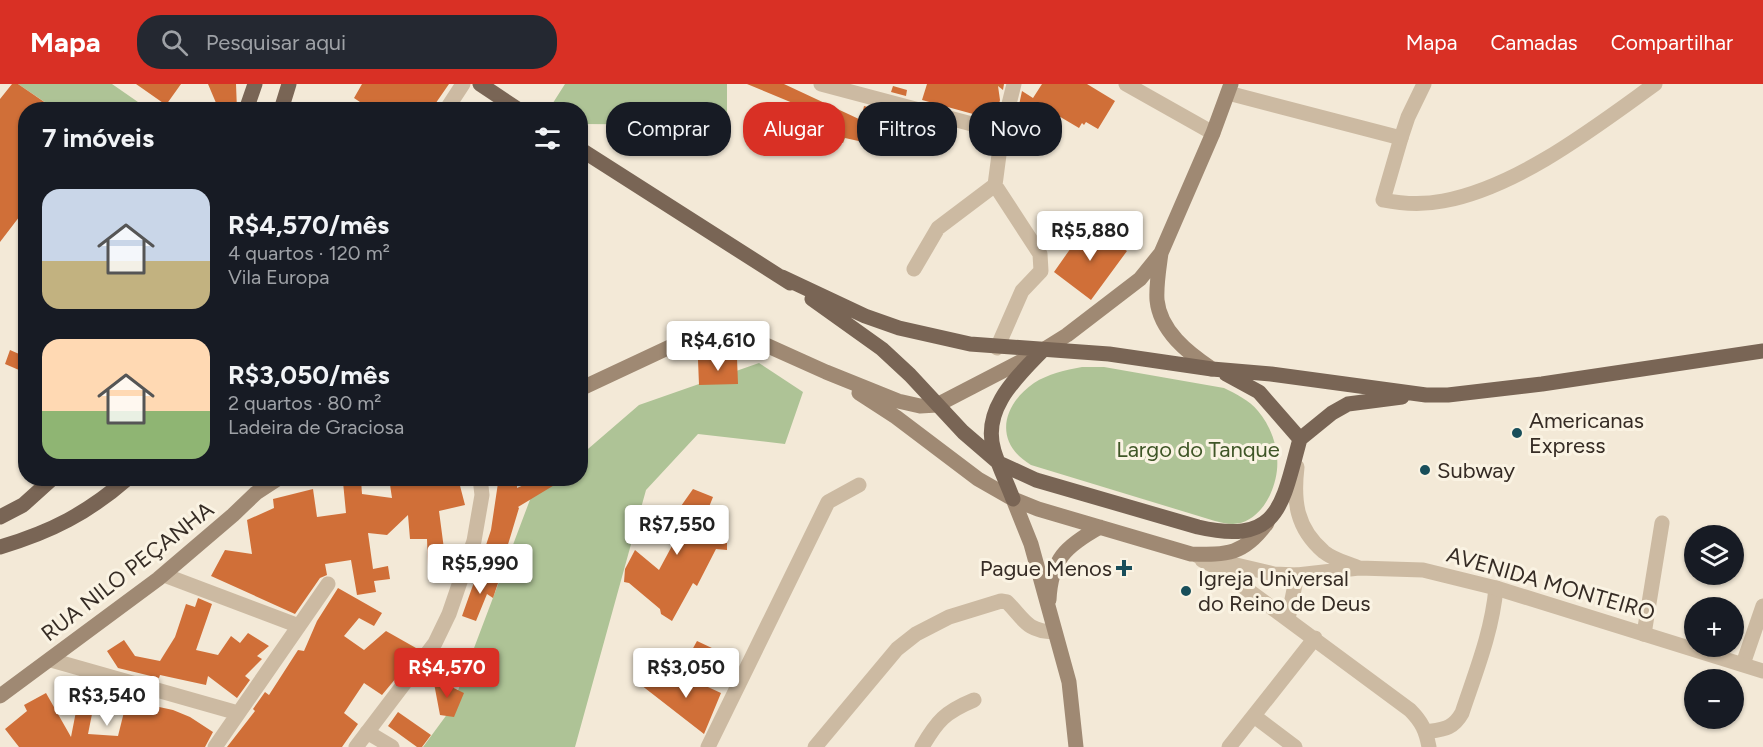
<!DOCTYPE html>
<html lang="pt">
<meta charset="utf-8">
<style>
body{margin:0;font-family:Figtree,sans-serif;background:#242831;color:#f1f3f6;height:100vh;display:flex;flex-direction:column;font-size:22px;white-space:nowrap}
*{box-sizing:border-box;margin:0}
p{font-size:20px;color:#9ea1a6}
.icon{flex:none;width:33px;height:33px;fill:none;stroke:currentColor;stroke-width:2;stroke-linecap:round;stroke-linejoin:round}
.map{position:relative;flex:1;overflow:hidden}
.side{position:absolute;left:18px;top:18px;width:570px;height:384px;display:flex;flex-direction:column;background:#171b24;border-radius:24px;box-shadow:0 2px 4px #0004}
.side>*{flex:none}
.banner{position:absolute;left:606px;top:18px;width:570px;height:54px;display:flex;gap:12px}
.buttons{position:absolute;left:1684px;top:441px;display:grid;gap:12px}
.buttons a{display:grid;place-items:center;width:60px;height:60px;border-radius:50%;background:#171b24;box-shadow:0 2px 4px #0004;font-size:30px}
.price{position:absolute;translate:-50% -51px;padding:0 14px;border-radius:6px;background:#fff;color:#222;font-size:20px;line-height:39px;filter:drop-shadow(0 2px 3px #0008)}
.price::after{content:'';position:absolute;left:50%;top:36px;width:18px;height:14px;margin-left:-9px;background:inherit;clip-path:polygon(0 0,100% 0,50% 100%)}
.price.current{background:#d93025;color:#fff}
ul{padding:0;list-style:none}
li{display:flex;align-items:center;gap:18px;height:150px;padding:0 24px}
li span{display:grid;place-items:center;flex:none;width:168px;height:120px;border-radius:18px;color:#555}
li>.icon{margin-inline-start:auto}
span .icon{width:72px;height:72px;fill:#fffc;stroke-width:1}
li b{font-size:26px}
h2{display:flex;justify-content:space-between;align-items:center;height:72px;padding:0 24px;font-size:26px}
.tag{padding:0 21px;border-radius:24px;background:#171b24;box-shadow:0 2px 4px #0004;font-size:21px;line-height:54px}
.tag.current{background:#d93025;color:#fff}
header{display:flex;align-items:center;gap:36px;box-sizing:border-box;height:84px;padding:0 30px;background:#d93025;color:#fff}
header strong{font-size:28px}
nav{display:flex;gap:33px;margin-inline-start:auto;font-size:21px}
.search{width:420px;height:54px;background:#242831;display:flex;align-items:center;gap:15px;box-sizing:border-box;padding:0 21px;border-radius:24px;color:#9ea1a6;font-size:22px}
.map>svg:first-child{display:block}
.green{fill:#aec396}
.building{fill:#d06f38}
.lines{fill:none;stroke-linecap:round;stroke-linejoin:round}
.minor{stroke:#ccbaa2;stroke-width:15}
.tertiary{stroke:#ccbaa2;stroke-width:15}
.secondary{stroke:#9f8973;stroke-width:15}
.primary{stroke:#796555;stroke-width:15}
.poi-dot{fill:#184e5a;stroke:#faf3e3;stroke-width:2}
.labels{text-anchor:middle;stroke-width:6;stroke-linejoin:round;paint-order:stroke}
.poi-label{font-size:22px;fill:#362c25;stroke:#faf3e3;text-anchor:start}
.park-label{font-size:22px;fill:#3f5627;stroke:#faf3e3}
.street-label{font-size:22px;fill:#362c25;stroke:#faf3e3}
</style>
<header>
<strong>Mapa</strong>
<div class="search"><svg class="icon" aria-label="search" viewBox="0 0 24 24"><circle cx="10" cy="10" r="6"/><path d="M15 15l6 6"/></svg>Pesquisar aqui</div>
<nav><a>Mapa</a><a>Camadas</a><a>Compartilhar</a></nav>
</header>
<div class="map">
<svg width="1763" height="663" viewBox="0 0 1763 663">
<rect width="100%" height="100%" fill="#f3e9d7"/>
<path class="green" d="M18,0H112L138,18L129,25H55Z
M565,0H727V41L581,40L580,26L556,25L551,22Z
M759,279L803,308L785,360L698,350L646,406L575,663H423L451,625L531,413L553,395L580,394L581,371L639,321Z
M1082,283H1104L1224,304C1236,310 1249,316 1258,327C1269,340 1276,357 1277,373C1280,399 1263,439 1233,440C1227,440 1220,438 1215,437L1031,381C994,359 1001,322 1034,299C1048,290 1065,286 1082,283Z"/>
<path class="building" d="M12,0H18L56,26H26V124L0,158V15Z
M136,0H181L166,21Z
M208,0H236L237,26H219Z
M362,0H449L431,26H372L354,14Z
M747,0H784L861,36L864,22L902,32L900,45L876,40L872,60L845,54L843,59L793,40L800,22Z
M927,0H1004L1003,6L998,2L1000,16L995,36L922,16Z
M1042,0H1087L1115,17L1098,45L1086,38L1084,41L1082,39L1079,44L1057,31L1047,47L1019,21L1022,7L1033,14Z
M893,2L907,6L906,12L891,8Z
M937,41L949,44L947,51L935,48Z
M1087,141L1127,167L1091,216L1054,188Z
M10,266L26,273V289L5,280Z
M737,274L738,300L699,301L698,276Z
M389,394H458L465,421L439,427L444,465H461L454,486L428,483L427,455H410L408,431L387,451L368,449L373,485L388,482L390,495L374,497L376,508L357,511L351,476L325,480L327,491L320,494L295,530L211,492L225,466L252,470L247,436L274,424L273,415L313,405L317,433L346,429L343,398L361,396L362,410L392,414Z
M539,394H566L518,423L519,424L506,467L486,461L491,446L498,399L517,397V404Z
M693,405L713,413L705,433L710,435L707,443L727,456V466L716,465L697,502L693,499L672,537L661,530L660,525L629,499L624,498L625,485L635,466L659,486L673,460L649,450L654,436L667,442Z
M478,487L499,496L493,514L487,510L476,537L462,532Z
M338,504L382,529L374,542L359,534L344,552L364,566L386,547L416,564L402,580L406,582L382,611L364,599L344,629L358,640L342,663H227L255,627L253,625L265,608L269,611L298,566L304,567L317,537Z
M198,514L212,520L196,566L218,571L231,552L240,559L248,549L269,562L257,572L262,575L245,592L250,596L237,614L208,592L206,601L160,591L159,594L118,584L107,567L124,556L135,572L160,577L175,553L186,520L195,523Z
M697,557L731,573L726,585L692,566Z
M673,587L721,609L704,650L641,601L647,591L666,603Z
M433,594L464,609L454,633L440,631Z
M80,607L96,610L88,650L118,652L127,616L173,626L190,633L213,648L205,663H19L5,645L27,627L24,621L46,609L71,653Z
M398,628L431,651L422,663H417L388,642Z"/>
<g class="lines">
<path class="minor" d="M821,0L1002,48
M1126,0L1213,49
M446,26L463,0
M1401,54L1383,116C1403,120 1423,121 1443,117C1518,103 1594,44 1655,0
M914,185L938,144L995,101
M997,264L1022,207L1041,187L1040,170L995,101L1002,48L1014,0
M1202,476L1218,484L1410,626C1422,638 1426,647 1429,663
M164,491L299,542
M1288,535L1297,491
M1644,550L1662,439
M51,576L238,629
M1743,580L1763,522
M1254,632L1295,663
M367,648L392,663
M1426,648C1444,645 1453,645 1462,629C1476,587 1492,548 1496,504
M215,663L328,500
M356,663L435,559L449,530L474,457L482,411L480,394
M708,663L828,418L859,401
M815,663L897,565L916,550L949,533L1001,517L1007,518C1024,535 1026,547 1054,548
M922,663C937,637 945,628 974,616
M1229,663L1315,554"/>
<path class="tertiary" d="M1228,9L1401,54L1408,33L1424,0
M1297,383C1293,417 1296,444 1324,468C1334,476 1347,479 1359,484
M1198,472L1274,490L1297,491L1359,484L1423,486L1496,504L1763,587"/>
<path class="secondary" d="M1161,169C1159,184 1156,201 1157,216C1160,247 1188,269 1212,285
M580,305L674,261L694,253L735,251L755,256L826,288L898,317L920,322L937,321L1043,266L1067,251L1140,195L1161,169L1213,49L1231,0
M859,309L896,333L978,395L1013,415L1038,425L1191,470C1227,471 1244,471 1267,439
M1013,415L1031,460L1069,598L1076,663
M1049,516C1051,475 1066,462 1100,443
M0,612L158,495L233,431L256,409L279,394"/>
<path class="primary" d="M480,0L519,26
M246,26L255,0
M281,26L289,0
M580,65L790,199
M782,193L865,232L899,244L970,260L1109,270L1212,285L1271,290L1426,311H1448L1542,300L1763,267
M812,215L882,265L910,291L963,348L999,379L1036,396L1198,443C1280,462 1282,420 1300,355
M1226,290L1259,308L1300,355
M1300,355L1332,329L1348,320L1402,313
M1013,415C1007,399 999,383 994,367C981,325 1017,293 1043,266
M0,433L23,421L53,394
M0,463C51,448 88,429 128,394"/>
</g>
<g class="poi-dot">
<circle cx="1517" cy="349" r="6"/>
<circle cx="1425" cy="386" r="6"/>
<path d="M1121 475h6v6h6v6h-6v6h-6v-6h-6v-6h6z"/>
<circle cx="1186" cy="507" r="6"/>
</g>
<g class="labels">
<g class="poi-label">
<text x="1529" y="344">Americanas<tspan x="1529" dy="25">Express</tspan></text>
<text x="1437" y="394">Subway</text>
<text x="1112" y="492" text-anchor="end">Pague Menos</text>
<text x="1198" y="502">Igreja Universal<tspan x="1198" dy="25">do Reino de Deus</tspan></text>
</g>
<g class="park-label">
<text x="1198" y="373">Largo do Tanque</text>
</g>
<g class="street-label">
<text transform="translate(127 487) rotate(-38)" y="8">RUA NILO PEÇANHA</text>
<text transform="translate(1551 499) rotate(16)" y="8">AVENIDA MONTEIRO</text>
</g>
</g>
</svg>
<div class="buttons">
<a><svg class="icon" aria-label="layers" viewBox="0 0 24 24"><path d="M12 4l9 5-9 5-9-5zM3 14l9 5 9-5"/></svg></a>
<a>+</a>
<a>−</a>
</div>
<b class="price" style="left:1090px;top:178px">R$5,880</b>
<b class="price" style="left:718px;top:288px">R$4,610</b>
<b class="price" style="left:677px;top:472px">R$7,550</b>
<b class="price" style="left:480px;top:511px">R$5,990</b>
<b class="price current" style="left:447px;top:615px">R$4,570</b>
<b class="price" style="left:686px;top:615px">R$3,050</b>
<b class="price" style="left:107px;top:643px">R$3,540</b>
<div class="banner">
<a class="tag">Comprar</a>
<a class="tag current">Alugar</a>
<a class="tag">Filtros</a>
<a class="tag">Novo</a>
</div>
<section class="side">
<h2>7 imóveis<svg class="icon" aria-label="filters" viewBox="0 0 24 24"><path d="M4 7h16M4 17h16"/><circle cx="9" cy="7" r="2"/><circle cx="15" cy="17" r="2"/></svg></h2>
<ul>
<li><span style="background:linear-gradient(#c9d6e8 60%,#c2b280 0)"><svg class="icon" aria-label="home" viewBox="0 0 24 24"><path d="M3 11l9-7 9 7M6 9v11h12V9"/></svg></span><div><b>R$4,570/mês</b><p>4 quartos · 120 m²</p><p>Vila Europa</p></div></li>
<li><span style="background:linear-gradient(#ffd9b3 60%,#8fb573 0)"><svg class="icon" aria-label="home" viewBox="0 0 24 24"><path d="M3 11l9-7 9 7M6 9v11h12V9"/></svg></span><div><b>R$3,050/mês</b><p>2 quartos · 80 m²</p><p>Ladeira de Graciosa</p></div></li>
</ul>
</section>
</div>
